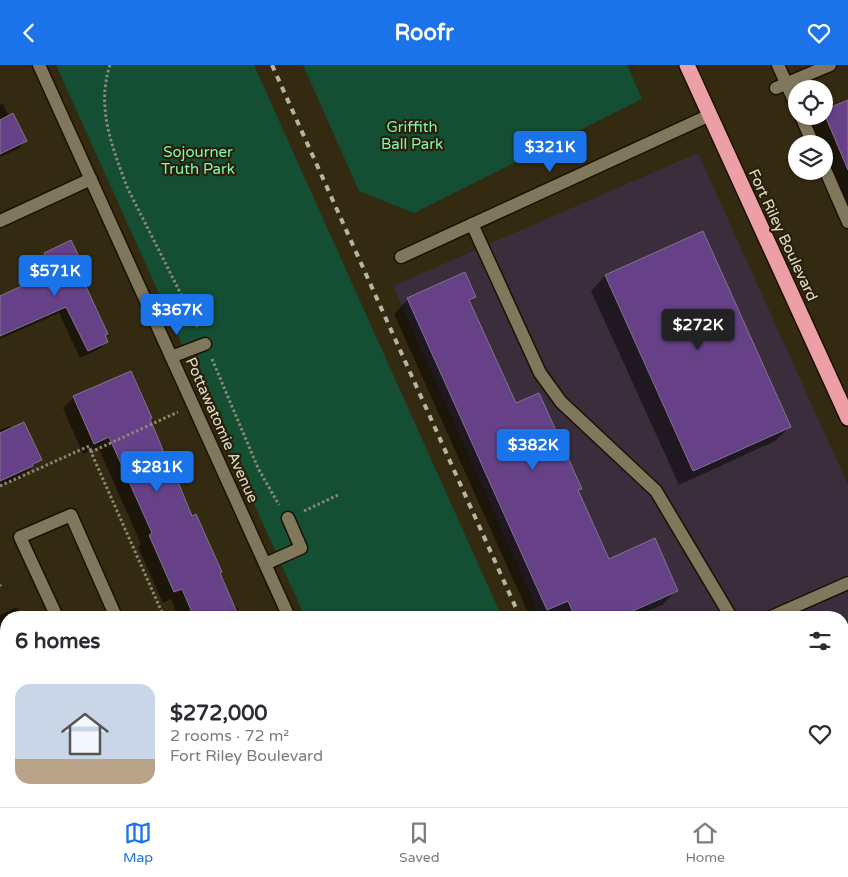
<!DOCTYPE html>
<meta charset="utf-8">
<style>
body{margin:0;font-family:"Varela Round",sans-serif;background:#f2f2f3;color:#2b2b33;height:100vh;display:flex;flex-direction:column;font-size:19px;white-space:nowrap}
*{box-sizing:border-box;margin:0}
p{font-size:16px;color:#7c7c81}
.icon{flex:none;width:28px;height:28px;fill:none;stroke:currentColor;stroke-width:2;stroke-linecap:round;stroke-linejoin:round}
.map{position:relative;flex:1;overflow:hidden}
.drawer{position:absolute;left:0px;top:546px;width:849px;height:196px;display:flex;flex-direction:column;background:#fff;border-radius:20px 20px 0 0;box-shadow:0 1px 4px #0004}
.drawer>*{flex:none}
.buttons{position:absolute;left:788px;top:15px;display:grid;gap:10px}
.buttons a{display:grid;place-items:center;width:45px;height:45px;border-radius:50%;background:#fff;box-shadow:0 1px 4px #0004;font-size:25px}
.price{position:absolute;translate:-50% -42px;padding:0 11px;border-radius:5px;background:#1a73e8;color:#fff;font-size:16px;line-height:32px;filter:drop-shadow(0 1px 2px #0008)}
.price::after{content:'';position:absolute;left:50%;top:30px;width:15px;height:11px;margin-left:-8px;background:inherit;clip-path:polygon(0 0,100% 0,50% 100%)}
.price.active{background:#222;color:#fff}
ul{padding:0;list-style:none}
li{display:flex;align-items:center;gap:15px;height:125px;padding:0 15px}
li span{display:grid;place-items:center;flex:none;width:140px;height:100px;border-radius:15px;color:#555}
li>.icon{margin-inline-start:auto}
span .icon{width:60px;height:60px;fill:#fffc;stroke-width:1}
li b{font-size:21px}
h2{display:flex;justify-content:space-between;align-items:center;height:60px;padding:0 15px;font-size:21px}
header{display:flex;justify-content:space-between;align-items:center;height:65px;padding:0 15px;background:#1a73e8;color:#fff;font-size:22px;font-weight:700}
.dock{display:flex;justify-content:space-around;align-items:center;height:70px;border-top:1px solid #e1e1e2;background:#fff;font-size:14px;color:#7c7c81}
.dock a{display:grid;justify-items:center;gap:2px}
.dock .active{color:#1a73e8}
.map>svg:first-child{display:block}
.commercial{fill:#3b2e3c}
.green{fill:#144e33}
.shadow{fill:#0007}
.building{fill:#664188;stroke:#80748e}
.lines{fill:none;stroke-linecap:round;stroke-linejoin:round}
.minor-casing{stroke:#1b1200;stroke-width:15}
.highway-casing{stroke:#1b1200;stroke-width:18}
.path{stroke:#8e8674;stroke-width:3;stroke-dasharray:2.5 2.5;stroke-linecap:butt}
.minor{stroke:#81775c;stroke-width:12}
.highway{stroke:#ed9fa7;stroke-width:15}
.rail{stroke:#bab3a3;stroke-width:4;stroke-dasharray:6 6;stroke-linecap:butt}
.labels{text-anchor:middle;stroke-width:4.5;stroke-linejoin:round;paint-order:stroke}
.park-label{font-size:15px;fill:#7cfab9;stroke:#2a2008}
.street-label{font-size:15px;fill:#e3ddcf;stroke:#2a2008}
</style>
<header><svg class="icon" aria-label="back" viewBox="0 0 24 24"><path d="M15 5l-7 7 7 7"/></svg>Roofr<svg class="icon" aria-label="heart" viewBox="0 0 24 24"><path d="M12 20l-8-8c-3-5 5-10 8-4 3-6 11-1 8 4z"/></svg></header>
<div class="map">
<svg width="848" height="742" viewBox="0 0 848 742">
<rect width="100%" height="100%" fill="#342a12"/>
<path class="commercial" d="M698,88L848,420V742H625L623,736H842V552H541L393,221Z"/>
<path class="green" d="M56,0H254L502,552H305Z
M303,0H627L642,34L414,148L359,126Z"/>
<path class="shadow" d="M848,36V156L846,144L824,92V79H818L810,60L819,51H824V47Z
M0,37L1,40L3,39L9,52L25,76L18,84L0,92Z
M702,167L790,362L775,376L679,420L591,226L605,211Z
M71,177L86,210L81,215L107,277L99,284L80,293L59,248L0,274V235L33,218L28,207L38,199L37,197L44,189Z
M475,232L469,237L515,340L580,424L577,426L608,496L677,525L662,540L634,552H554L553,550L546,552H530L394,249L408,234Z
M74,332L148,354L234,543L237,542L241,552H178L171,534L163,538L138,482L141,479L98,382L83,389L63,343Z
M10,361L40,395L21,412L0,421V365Z
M17,542L22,552H6V608L0,610V550Z
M842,602L848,613V619L842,625Z
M842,627L848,639V742H843L840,736H842Z
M162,736H227L214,742H164Z
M455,736H515L517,742H442Z
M613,736H774L776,742H616Z"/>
<path class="building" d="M848,35V105L824,48V45Z
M13,48L27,76L0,89V55Z
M703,166L791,362L693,406L605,210Z
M71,175L88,210L82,213L108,269L105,270L108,277L88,286L66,242L0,271V231L41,212L35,199L46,193L44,188Z
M465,207L476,232L469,235L516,338L539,328L582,424L578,425L609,494L655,473L678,526L619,552H575L568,536L547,545L407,233Z
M131,306L152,353L150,354L165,390L169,389L181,415L178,417L192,451L196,449L222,507L220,508L239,552H194L182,524L174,527L149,470L152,468L109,372L94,379L73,331Z
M24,357L42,395L33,399V401L0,416V368Z"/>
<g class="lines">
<defs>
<path id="minor" d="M39,0L289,552
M778,0L796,40
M776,23L830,0
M801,51L813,79
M824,102L848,157
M0,156L91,114
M472,159L540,308L561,337L656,426L731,552
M401,192L710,50
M171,292L205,279
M265,499L301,483L288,453
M57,552L20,472L71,450L116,552
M771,552L848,518
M842,586L848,587
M140,736L142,742
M379,736L384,742
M817,736L820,742
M358,742L370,736"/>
<path id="highway" d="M687,0L848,353"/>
</defs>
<use href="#minor" class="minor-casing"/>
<use href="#highway" class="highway-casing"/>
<path class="path" d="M110,0C96,43 112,81 127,122L198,263
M212,294L258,403L279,440
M0,421L89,381L91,387
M304,446L338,430
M0,520L1,521
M164,552L91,387L178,347
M246,736L249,742
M287,742L299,736"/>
<use href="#minor" class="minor"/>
<use href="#highway" class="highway"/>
<path class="rail" d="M272,0L520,552
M605,736L607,742"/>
</g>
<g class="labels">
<g class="park-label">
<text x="412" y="67">Griffith<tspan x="412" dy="17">Ball Park</tspan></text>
<text x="198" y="92">Sojourner<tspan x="198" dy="17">Truth Park</tspan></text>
</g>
<g class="street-label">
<text transform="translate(783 170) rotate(65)" y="5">Fort Riley Boulevard</text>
<text transform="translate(222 365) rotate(66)" y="5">Pottawatomie Avenue</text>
</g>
</g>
</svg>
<div class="buttons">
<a><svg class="icon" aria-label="locate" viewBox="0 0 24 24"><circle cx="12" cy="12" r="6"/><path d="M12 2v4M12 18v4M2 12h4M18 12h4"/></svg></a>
<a><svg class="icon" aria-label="layers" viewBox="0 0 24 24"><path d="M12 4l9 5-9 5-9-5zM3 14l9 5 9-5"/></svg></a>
</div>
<b class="price" style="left:550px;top:108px">$321K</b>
<b class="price" style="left:55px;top:232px">$571K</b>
<b class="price" style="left:177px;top:271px">$367K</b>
<b class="price active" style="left:698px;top:286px">$272K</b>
<b class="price" style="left:533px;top:406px">$382K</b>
<b class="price" style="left:157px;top:428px">$281K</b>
<section class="drawer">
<h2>6 homes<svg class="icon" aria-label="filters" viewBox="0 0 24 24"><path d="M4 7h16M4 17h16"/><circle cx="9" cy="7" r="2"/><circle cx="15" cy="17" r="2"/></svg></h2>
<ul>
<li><span style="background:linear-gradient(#c9d6e8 75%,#b9a48a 0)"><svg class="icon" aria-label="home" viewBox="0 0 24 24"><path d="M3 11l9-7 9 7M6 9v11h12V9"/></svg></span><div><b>$272,000</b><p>2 rooms · 72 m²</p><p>Fort Riley Boulevard</p></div><svg class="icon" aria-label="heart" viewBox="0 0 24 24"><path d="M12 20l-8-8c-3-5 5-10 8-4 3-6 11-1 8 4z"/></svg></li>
</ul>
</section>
</div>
<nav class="dock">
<a class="active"><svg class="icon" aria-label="map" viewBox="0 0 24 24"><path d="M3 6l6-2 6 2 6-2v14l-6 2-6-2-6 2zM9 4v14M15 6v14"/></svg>Map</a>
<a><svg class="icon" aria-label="saved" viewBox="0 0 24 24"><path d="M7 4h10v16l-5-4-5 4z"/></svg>Saved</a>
<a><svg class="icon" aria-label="home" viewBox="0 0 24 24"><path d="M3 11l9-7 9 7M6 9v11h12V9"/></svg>Home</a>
</nav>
